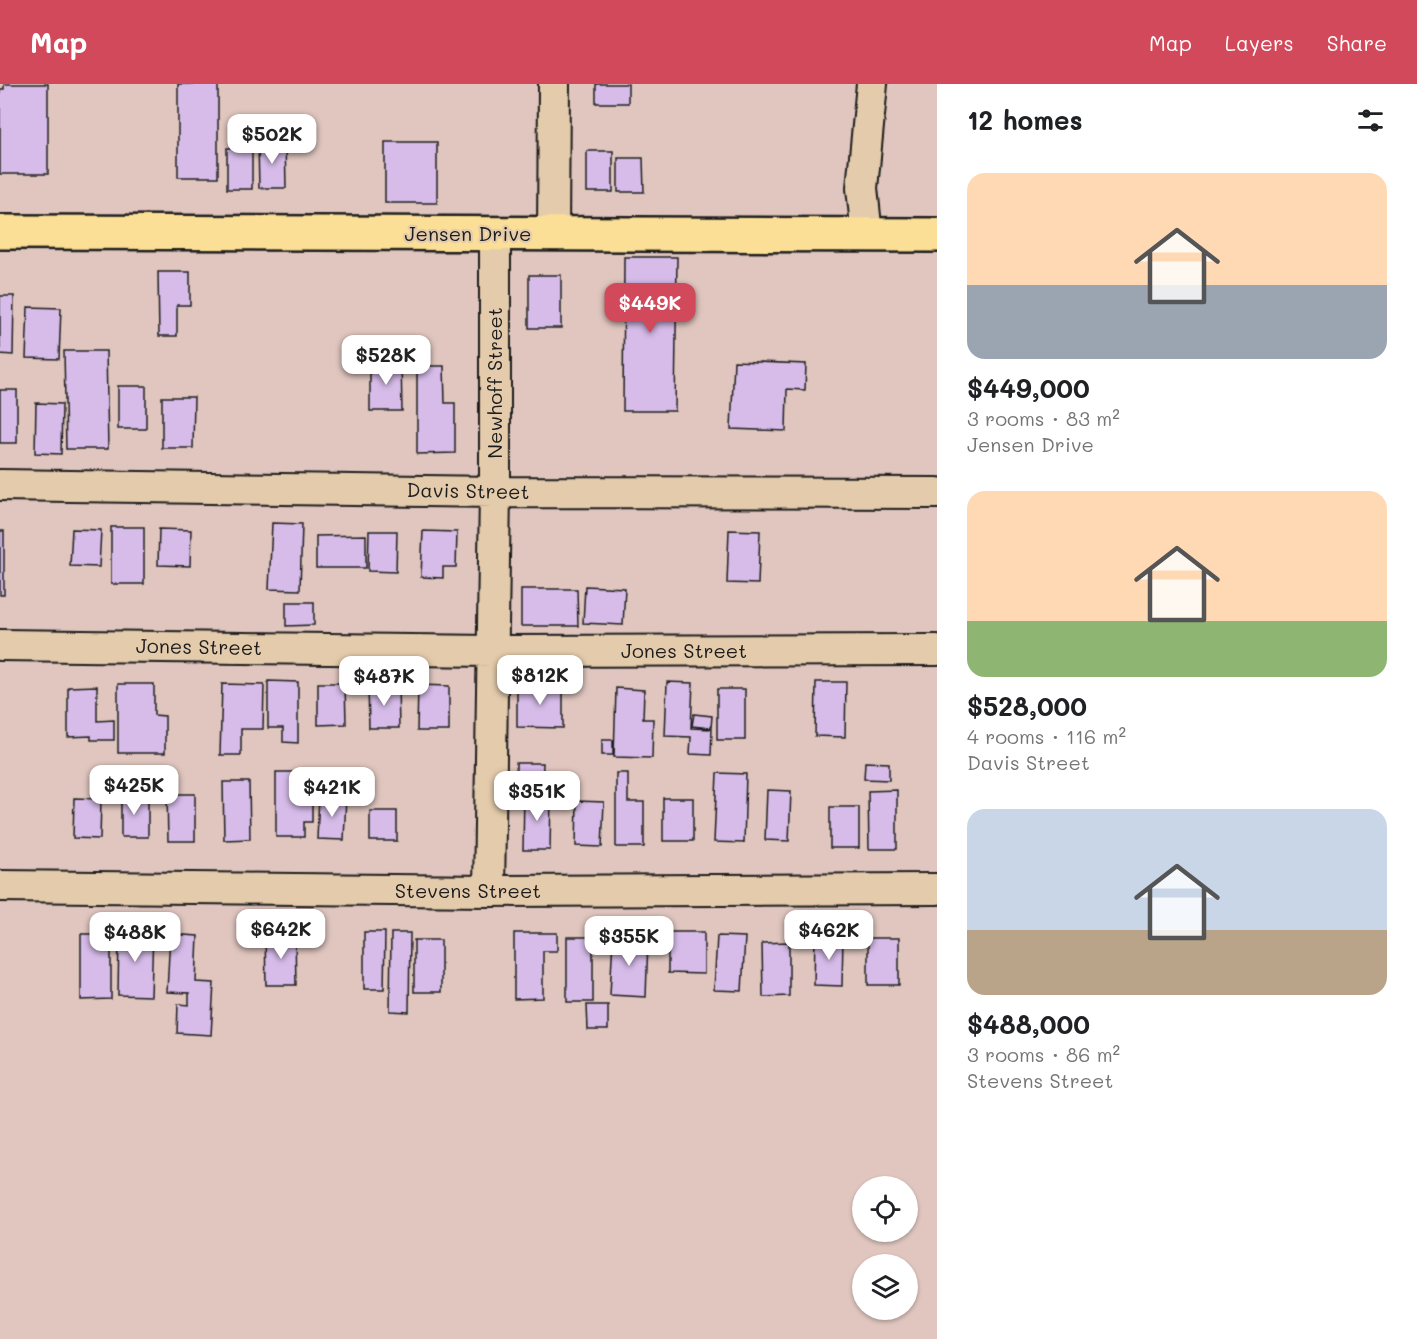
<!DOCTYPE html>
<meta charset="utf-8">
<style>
body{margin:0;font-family:Mali,sans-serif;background:#f6f6f6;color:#202124;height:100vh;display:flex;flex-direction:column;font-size:22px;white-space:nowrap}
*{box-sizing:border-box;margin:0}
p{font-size:20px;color:#757577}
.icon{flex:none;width:33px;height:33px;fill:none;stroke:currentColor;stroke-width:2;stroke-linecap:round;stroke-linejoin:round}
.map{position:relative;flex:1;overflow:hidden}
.side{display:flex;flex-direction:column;background:#fff;width:480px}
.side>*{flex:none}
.fabs{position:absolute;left:852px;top:1092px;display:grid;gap:12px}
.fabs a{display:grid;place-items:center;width:66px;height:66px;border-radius:50%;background:#fff;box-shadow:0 2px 4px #0004;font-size:30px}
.price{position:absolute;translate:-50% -51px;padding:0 14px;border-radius:12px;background:#fff;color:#222;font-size:20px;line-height:39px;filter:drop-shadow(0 2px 3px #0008)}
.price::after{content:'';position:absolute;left:50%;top:36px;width:18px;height:14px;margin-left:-9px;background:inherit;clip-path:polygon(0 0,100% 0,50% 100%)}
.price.current{background:#d1495b;color:#fff}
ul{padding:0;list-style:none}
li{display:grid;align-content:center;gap:12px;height:318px;padding:0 30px}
li span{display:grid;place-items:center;height:186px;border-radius:18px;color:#555}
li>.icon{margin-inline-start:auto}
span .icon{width:108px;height:108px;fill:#fffc;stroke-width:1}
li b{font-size:26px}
h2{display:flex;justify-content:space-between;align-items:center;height:72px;padding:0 30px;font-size:26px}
header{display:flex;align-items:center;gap:36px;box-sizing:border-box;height:84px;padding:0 30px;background:#d1495b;color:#fff}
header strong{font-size:28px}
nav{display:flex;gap:33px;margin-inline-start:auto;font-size:21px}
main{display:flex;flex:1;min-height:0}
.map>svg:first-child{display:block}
.building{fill:#d7bcea;stroke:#1c1c1c;stroke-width:1.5}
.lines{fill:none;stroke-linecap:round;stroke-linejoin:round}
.minor-casing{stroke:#1c1c1c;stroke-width:34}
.major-casing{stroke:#1c1c1c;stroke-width:38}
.minor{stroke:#e4cbac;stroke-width:30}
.major{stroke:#fbdf96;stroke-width:33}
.labels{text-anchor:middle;stroke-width:4.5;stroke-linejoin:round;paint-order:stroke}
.street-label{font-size:20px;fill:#1c1c1c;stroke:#e4cbac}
</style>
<header>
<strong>Map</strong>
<nav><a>Map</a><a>Layers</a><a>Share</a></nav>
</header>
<main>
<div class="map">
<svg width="937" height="1255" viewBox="0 0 937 1255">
<rect width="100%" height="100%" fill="#e0c6bf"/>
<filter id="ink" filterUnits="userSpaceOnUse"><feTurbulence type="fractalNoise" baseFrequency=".0167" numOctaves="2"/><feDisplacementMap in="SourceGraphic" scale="12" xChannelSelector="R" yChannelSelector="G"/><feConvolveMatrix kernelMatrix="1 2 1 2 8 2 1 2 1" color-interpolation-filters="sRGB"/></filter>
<g filter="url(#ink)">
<path class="building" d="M4,0H48V90H0V5H4Z
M178,0H218V93H178Z
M596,0H628V19H596Z
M285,57L286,104H259L258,58Z
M385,58H437V119H385Z
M227,64H252V105H227Z
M587,67H613V108H587Z
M618,74H643L644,108H618Z
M624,173H677L675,327H623Z
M158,188H190V221H177V252H159Z
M529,191H561V244H529Z
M0,212H14L13,271L0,270Z
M28,223L61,224L59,275L26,274Z
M64,267H106L108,365H66Z
M401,277L402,327H370V278Z
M734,277L806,280L805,306L787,305L786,347L731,345Z
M417,282H444L445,319H455V369L417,370Z
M118,302H146V345H118Z
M0,306H17V359H0Z
M162,313H194L193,364H162Z
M36,319L62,320L61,370L35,369Z
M272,439L302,440L300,506L269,505Z
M111,443H144V500H111Z
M72,445L101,446L99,483L70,482Z
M159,445L191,446L190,482L158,481Z
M729,446L760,447L758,500L727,499Z
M0,447H4V511H0Z
M369,447H397L396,488L368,487Z
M423,447L457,448L456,483H443V494L421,493Z
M366,451V484H316V452Z
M585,502L625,504L623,541L583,539Z
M521,505H577L578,542H521Z
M286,518H314V541L286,542Z
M268,597L298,598V659L283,658V644H268Z
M667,598L693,599L691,644L712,645L711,671L690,670L691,653L665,652Z
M816,598H846L845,653L815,652Z
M318,599H345L346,640L318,641Z
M118,600H154V631L165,632V669H118Z
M222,600L264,601L263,645H241V671H220Z
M368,601H398L399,644H369Z
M418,601L449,602V647H417Z
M517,601H563V644L517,643Z
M97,602V637L114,636V656H91V652L68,653V603Z
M616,604L644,606L643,635H653L652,674L614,673Z
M717,605H745V656H717Z
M694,630L712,632L711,644L692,642Z
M602,656H613V671H602Z
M865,678L889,679V696L864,695Z
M516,679H543L542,702L516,701Z
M276,688H304V718H312V738H304V753H276Z
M616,689H628V718H644V763H616Z
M717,689L746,690L744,759L714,758Z
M223,698H249L250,755L224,756Z
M767,706L791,707L789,757L765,756Z
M897,706V765H869L868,707Z
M121,710H148V753H121Z
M167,710H195V757H168Z
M319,711L346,712L344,756L317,755Z
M524,711H551L550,766H523Z
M74,714L101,715L100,755L73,754Z
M663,714H693V757H663Z
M577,717L604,718L602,763L576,762Z
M830,723H859V764H830Z
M370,727H397V757H370Z
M119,847L153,848L151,912L118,911Z
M364,848H385L384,905H364Z
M668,848H704V890L668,889Z
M391,849H410L409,928L390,927Z
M514,849H557V867H543V914L514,915Z
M81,850H111V915L81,916Z
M170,850L198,852L196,898L214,899L211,951L177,949L178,920L189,921V909L167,908Z
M265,851H295L296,901H266Z
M717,852L745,853L742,907L714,906Z
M567,853H593V918H567Z
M815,853H843L842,902L814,901Z
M613,854L648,855L646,913L610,911Z
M868,854H899V901H868Z
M414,856H441V908H414Z
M789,858V912L763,913L762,859Z
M587,921H608V946H588Z"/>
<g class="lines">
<defs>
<path id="minor" d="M553,150L554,0
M867,151L862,104L872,0
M0,401L495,408L937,409
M0,561L492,567L937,566
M0,802L489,807L937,805
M489,807L495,408V150"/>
<path id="major" d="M0,148L937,151"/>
</defs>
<use href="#minor" class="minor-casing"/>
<use href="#major" class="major-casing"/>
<use href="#minor" class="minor"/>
<use href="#major" class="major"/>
</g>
</g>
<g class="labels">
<g class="street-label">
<text x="468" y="157">Jensen Drive</text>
<text transform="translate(495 299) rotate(-90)" y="7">Newhoff Street</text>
<text transform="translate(468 407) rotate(1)" y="7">Davis Street</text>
<text transform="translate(199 563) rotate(1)" y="7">Jones Street</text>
<text x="684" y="574">Jones Street</text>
<text x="468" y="814">Stevens Street</text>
</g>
</g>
</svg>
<div class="fabs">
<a><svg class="icon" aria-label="locate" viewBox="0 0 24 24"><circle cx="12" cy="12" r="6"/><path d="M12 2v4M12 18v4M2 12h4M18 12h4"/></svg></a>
<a><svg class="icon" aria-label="layers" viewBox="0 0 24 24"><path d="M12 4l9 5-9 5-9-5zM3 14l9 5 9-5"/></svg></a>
</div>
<b class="price" style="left:272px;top:81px">$502K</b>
<b class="price current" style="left:650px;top:250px">$449K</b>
<b class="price" style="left:386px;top:302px">$528K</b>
<b class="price" style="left:540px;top:622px">$812K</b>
<b class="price" style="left:384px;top:623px">$487K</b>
<b class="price" style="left:134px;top:732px">$425K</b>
<b class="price" style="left:332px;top:734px">$421K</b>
<b class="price" style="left:537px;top:738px">$351K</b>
<b class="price" style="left:281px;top:876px">$642K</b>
<b class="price" style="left:829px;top:877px">$462K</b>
<b class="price" style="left:135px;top:879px">$488K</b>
<b class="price" style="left:629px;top:883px">$355K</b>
</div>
<section class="side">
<h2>12 homes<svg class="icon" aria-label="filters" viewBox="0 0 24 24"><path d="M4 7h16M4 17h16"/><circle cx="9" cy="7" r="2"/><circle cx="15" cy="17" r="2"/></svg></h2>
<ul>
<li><span style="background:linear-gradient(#ffd9b3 60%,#9aa5b1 0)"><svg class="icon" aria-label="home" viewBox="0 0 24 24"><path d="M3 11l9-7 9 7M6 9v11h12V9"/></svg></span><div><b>$449,000</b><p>3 rooms · 83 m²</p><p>Jensen Drive</p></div></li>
<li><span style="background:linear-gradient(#ffd9b3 70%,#8fb573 0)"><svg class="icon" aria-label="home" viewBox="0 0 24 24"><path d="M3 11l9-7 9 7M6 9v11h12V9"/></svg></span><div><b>$528,000</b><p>4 rooms · 116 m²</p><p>Davis Street</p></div></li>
<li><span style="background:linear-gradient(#c9d6e8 65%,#b9a48a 0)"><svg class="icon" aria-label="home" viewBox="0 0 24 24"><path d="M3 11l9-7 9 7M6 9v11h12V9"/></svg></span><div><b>$488,000</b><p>3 rooms · 86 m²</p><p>Stevens Street</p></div></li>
</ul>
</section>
</main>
